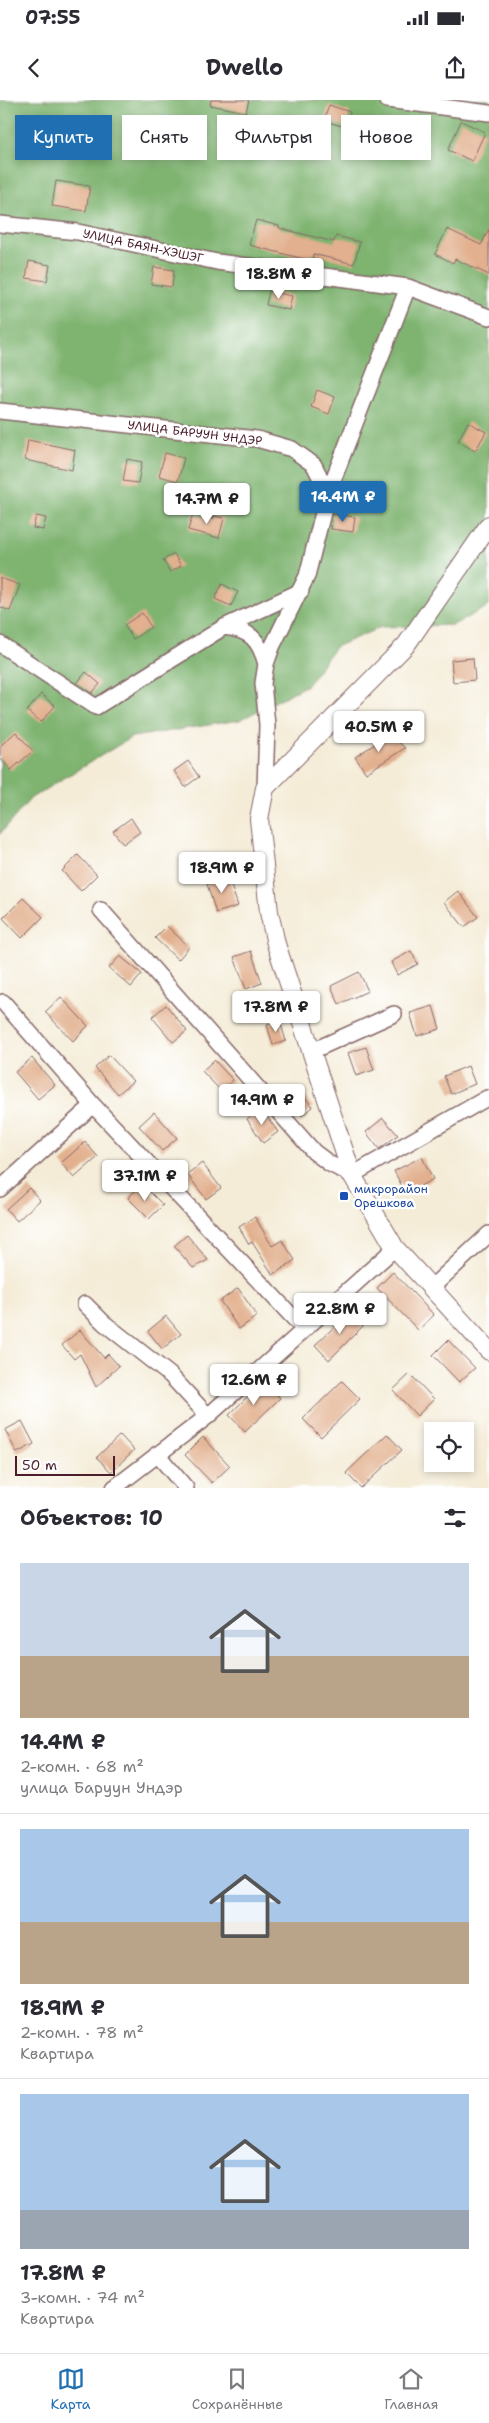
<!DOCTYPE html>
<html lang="ru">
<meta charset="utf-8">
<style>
body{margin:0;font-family:"Shantell Sans",sans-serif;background:#f7f7f7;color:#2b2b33;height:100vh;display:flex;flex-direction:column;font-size:19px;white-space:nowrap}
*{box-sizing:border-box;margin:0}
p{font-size:16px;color:#7c7c81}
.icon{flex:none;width:28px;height:28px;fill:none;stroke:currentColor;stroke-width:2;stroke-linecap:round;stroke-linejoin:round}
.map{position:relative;height:1388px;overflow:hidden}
.details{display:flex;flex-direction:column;background:#fff;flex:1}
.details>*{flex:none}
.top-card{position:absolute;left:15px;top:15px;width:460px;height:45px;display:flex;gap:10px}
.tools{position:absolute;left:424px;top:1322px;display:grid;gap:10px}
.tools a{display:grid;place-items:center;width:50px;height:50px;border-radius:0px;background:#fff;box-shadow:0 2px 8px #0003;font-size:25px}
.scale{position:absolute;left:15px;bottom:12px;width:100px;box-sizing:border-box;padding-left:5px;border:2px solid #4a1f2b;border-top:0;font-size:14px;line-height:18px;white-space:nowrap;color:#4a1f2b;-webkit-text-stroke:4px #fff;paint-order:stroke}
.price{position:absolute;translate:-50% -42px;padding:0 11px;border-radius:5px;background:#fff;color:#222;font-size:16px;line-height:32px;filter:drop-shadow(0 1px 2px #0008)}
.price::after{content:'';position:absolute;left:50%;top:30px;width:15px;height:11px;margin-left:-8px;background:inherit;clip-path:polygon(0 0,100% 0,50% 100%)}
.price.current{background:#1f6fb2;color:#fff}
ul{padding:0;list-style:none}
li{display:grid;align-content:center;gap:10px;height:265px;padding:0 20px}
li+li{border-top:1px solid #e1e1e2}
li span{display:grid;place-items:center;height:155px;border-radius:0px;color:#555}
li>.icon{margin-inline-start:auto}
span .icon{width:90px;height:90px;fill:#fffc;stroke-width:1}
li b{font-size:21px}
h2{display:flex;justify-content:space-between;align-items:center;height:60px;padding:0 20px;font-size:21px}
.chip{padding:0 18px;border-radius:0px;background:#fff;box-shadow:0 2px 8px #0003;font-size:18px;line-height:45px}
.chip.current{background:#1f6fb2;color:#fff}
.status{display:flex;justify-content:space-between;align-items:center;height:35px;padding:0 25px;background:#fff;direction:ltr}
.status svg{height:14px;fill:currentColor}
header{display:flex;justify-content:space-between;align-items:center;height:65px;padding:0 20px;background:#fff;font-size:22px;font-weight:700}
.menu{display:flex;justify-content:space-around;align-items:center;height:70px;border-top:1px solid #e1e1e2;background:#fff;font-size:14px;color:#7c7c81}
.menu a{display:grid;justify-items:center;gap:2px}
.menu .current{color:#1f6fb2}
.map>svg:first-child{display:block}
.forest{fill:#7eb36f;stroke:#64694d}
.building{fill:#e2b08e}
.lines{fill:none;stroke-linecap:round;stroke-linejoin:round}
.minor-casing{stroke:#866767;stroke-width:18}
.tertiary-casing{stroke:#866767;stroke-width:20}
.minor{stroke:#fff;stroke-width:15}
.tertiary{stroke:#fff;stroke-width:18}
.transit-dot{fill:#1a4fb4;stroke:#fff;stroke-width:2}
.labels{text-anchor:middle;stroke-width:5;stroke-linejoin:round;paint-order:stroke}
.street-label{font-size:12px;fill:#4a1f2b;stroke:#fff}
.transit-label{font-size:12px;fill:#164399;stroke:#fff;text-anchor:start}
</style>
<div class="status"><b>07:55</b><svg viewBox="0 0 49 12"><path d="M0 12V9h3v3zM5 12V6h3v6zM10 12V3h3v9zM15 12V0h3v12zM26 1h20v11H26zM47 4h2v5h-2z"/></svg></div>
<header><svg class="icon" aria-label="back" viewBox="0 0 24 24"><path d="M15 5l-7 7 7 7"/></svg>Dwello<svg class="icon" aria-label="share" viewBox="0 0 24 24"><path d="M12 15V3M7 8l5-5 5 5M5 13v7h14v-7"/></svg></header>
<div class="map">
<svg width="489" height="1388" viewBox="0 0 489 1388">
<rect width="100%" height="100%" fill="#fff"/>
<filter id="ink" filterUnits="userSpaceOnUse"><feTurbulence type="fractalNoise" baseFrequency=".02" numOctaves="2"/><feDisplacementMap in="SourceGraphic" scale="10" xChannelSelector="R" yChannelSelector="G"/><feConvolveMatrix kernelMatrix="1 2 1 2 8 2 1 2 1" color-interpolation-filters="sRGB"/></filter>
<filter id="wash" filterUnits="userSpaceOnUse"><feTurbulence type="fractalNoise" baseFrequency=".0096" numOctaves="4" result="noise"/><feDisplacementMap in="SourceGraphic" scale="20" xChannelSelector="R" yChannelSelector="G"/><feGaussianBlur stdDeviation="1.12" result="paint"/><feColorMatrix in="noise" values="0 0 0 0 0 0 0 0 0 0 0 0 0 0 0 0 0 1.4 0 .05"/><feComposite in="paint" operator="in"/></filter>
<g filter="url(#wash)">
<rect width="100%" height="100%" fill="#f4ecd7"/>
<path class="forest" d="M0,0H489V502L487,507L453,525L381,527L335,547L307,585L240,620L132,637L31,698L0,734Z"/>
<g id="blocks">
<path class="building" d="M211,0H249L246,12L210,5Z
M329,5L350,12L346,27L324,21Z
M461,21L485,32L472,61L448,50Z
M376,29L392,34L386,56L370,51Z
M56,81L90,86L86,111L52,106Z
M256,120L279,126V128L334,142L336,136L360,142L354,164L313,154L312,161L249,145Z
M447,129L481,145L489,129V175L455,159L453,163L435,154Z
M29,161L50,165L47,181L26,178Z
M154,167L174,170L172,187L151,184Z
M269,191L292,196L289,210L266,205Z
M317,290L335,297L329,314L311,307Z
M468,322L486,332L475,351L458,341Z
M28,340L75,350L72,370L25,360Z
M165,353L184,358L178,381L159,376Z
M127,359L142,362L138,383L123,381Z
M193,414L213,419L214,416L224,418L219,438L188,430Z
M333,414L355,417L353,432L331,429Z
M36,416L46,418L43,430L33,428Z
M174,454L181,466L170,472L163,460Z
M0,478L20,485L10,511L0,507Z
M222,484L238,492L231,506L215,499Z
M142,513L151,527L133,539L124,525Z
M473,558L475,580L453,582L451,560Z
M86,572L100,584L92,593L77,583Z
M41,594L55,606L41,622L27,611Z
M16,632L33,651L11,670L0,658V646Z
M390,634L405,648L366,673L355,657Z
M188,661L199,677L185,687L174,671Z
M131,718L140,732L123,744L113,731Z
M78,755L97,775L81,791L62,771Z
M227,774L238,806L216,813L206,781Z
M458,791L478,817L464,827L444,802Z
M23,798L43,817L22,838L3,818Z
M167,826L189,847L178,860L155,838Z
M251,851L262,883L246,889L234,857Z
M411,851L418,864L397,875L391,862Z
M120,856L142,874L131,887L109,868Z
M359,872L368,891L339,904L331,886Z
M61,897L88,926L73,941L45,912Z
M166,905L187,931L173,942L152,917Z
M433,906L440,929L417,936L410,913Z
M280,921L286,941L273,945L267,925Z
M366,947L374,970L356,976L348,953Z
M109,955L133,981L118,994L95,968Z
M32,958L55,985L38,999L15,972Z
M214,960L233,980L221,991L202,971Z
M468,966L475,984L451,994L444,976Z
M298,989L313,1007L302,1016L287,998Z
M261,1008L278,1032L263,1043L247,1019Z
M154,1012L177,1038L162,1051L139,1026Z
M383,1018L398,1035L379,1049L366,1032Z
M85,1042L98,1057L74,1078L61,1063Z
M422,1057L433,1079L406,1094L394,1071Z
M202,1063L221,1088L206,1099L187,1074Z
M142,1084L163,1105L149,1119L128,1098Z
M29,1088L40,1100L17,1121L6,1109Z
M255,1117L272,1146L282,1140L295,1160L273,1175L252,1142L249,1144L239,1127Z
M187,1135L208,1160L193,1168L174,1146Z
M393,1172L434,1215L418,1230L377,1188Z
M238,1188L257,1216L239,1229L220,1201Z
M352,1210L365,1224L329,1260L315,1245Z
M166,1216L181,1234L162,1249L148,1231Z
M80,1230L104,1258L108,1254L119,1266L96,1287L80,1254L74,1259L62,1245Z
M448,1240L475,1268L459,1282L433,1255Z
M410,1274L434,1299L417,1316L393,1290Z
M263,1281L280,1298L245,1332L229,1315Z
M342,1281L360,1299L321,1337L303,1319Z
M22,1321L34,1344L17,1353L5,1330Z
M387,1334L402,1350L361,1388L346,1373Z
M120,1335L134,1350L111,1372L97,1357Z
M203,1337L230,1366L212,1383L185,1355Z"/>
</g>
</g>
<g filter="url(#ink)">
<use href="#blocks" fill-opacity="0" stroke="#866767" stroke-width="1"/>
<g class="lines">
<defs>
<path id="minor" d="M387,0L489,13
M0,124L78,132L217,162L408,187L489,217
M0,311L257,339L292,349L314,365L328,393L408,187
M224,527C250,530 259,539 266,564
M0,544L96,607L224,527L301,491
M265,688L267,625L263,583L266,564L272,547L307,476L328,393
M101,810L314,1052L330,1064L352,1075L487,998
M3,902L93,1005
M312,951L394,914
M0,1089L93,1005L303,1228
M432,1187L489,1134
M85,1204L104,1223L170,1275L208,1316
M157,1354L186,1388
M114,1388L208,1316L395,1148"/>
<path id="tertiary" d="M489,425L406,545L265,688L259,719L269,812L276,844L352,1075L395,1148L489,1251"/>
</defs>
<use href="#minor" class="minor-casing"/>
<use href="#tertiary" class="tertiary-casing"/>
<use href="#minor" class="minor"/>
<use href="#tertiary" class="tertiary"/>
</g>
</g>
<rect class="transit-dot" x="339" y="1091" width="10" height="10" rx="2.5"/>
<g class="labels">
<g class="street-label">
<text transform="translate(143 146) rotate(12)" y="4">УЛИЦА БАЯН-ХЭШЭГ</text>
<text transform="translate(195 333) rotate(7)" y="4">УЛИЦА БАРУУН УНДЭР</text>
</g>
<g class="transit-label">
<text x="354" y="1093">микрорайон<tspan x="354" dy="14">Орешкова</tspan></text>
</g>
</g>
</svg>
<div class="tools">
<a><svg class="icon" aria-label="locate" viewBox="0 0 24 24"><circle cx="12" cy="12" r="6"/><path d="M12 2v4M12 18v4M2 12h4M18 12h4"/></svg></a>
</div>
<div class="scale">50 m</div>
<b class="price" style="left:279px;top:200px">18.8M ₽</b>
<b class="price current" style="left:343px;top:423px">14.4M ₽</b>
<b class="price" style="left:207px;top:425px">14.7M ₽</b>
<b class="price" style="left:379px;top:653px">40.5M ₽</b>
<b class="price" style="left:222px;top:794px">18.9M ₽</b>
<b class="price" style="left:276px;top:933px">17.8M ₽</b>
<b class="price" style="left:262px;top:1026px">14.9M ₽</b>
<b class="price" style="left:145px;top:1102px">37.1M ₽</b>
<b class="price" style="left:340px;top:1235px">22.8M ₽</b>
<b class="price" style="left:254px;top:1306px">12.6M ₽</b>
<div class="top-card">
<a class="chip current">Купить</a>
<a class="chip">Снять</a>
<a class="chip">Фильтры</a>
<a class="chip">Новое</a>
</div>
</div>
<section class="details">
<h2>Объектов: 10<svg class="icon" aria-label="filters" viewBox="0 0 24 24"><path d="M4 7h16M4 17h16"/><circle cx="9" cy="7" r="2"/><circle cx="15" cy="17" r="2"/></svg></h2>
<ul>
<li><span style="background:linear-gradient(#c9d6e8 60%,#b9a48a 0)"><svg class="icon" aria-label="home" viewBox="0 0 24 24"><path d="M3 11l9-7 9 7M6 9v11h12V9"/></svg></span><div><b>14.4M ₽</b><p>2-комн. · 68 m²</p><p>улица Баруун Ундэр</p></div></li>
<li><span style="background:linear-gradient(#a9c7e8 60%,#b9a48a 0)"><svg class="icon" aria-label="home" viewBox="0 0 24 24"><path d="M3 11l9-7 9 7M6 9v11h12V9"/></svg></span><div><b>18.9M ₽</b><p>2-комн. · 78 m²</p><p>Квартира</p></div></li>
<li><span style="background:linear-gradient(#a9c7e8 75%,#9aa5b1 0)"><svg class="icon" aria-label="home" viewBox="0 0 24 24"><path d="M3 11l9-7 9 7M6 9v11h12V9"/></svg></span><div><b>17.8M ₽</b><p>3-комн. · 74 m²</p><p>Квартира</p></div></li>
</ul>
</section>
<nav class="menu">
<a class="current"><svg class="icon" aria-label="map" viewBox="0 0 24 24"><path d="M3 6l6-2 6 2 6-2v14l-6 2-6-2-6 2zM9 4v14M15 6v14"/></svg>Карта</a>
<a><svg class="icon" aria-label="saved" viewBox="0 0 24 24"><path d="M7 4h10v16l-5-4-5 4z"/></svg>Сохранённые</a>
<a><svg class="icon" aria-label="home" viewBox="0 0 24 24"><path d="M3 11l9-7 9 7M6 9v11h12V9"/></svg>Главная</a>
</nav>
